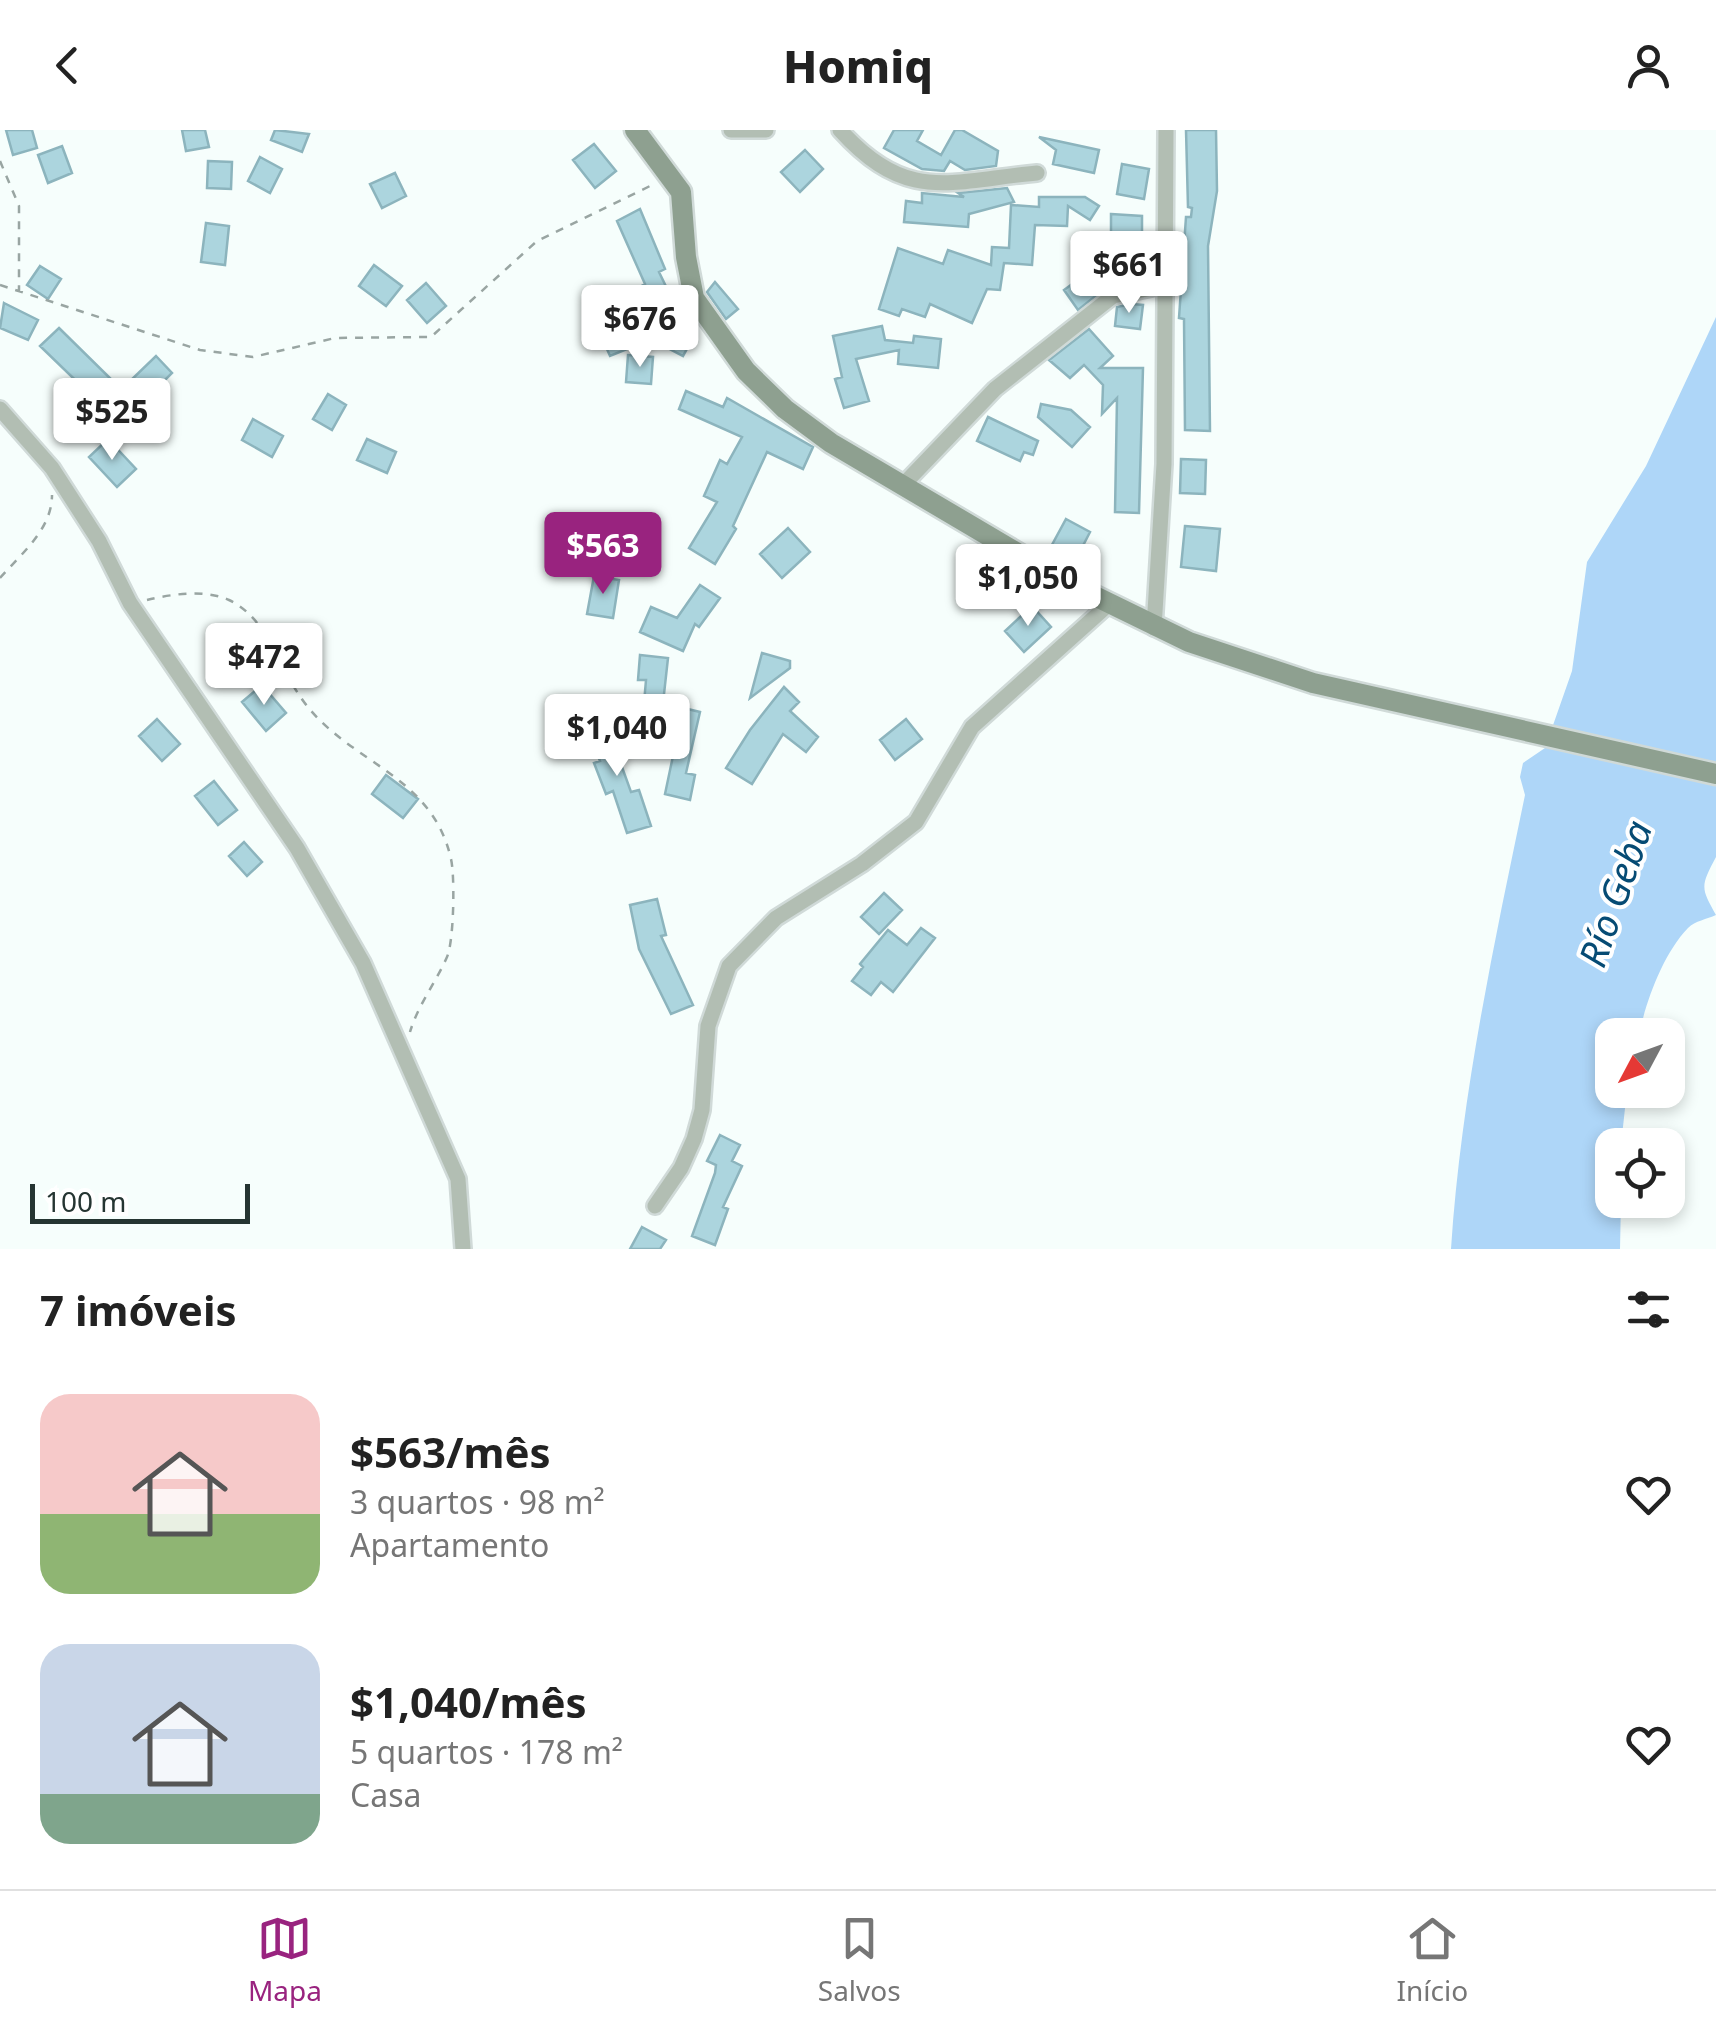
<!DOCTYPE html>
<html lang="pt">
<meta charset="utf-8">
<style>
body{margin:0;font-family:"Noto Sans",sans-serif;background:#f6f6f6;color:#222;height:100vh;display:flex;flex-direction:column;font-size:38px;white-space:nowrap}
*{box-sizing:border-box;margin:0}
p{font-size:32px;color:#767676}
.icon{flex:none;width:55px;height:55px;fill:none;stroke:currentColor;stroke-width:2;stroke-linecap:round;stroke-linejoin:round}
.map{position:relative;height:1119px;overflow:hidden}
.drawer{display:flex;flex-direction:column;background:#fff;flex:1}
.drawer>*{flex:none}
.needle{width:65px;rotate:229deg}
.fabs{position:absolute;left:1595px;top:888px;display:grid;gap:20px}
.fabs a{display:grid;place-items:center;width:90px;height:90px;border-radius:20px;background:#fff;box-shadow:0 5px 15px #0003;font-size:50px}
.scale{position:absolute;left:30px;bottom:25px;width:220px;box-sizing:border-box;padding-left:10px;border:5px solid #253532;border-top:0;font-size:28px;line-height:35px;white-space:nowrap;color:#253532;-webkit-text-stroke:8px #fff;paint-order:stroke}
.price{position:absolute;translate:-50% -85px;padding:0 22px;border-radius:10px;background:#fff;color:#222;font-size:32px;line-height:65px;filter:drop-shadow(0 2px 5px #0008)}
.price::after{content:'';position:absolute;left:50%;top:60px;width:30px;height:22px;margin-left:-15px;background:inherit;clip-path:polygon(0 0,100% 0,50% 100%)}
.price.active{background:#99237f;color:#fff}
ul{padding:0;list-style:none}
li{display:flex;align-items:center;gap:30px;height:250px;padding:0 40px}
li span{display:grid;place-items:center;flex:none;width:280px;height:200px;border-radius:30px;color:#555}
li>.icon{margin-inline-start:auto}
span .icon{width:120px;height:120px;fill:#fffc;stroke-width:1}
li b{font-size:42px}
h2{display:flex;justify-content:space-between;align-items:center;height:120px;padding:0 40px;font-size:42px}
header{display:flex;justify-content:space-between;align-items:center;height:130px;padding:0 40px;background:#fff;font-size:45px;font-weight:800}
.tabs{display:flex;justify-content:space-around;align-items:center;height:140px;border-top:2px solid #e0e0e0;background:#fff;font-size:28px;color:#767676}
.tabs a{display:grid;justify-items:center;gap:5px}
.tabs .active{color:#99237f}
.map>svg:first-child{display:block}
.water{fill:#aed6f8}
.building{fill:#acd5de;stroke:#8cb4bd;stroke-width:2.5}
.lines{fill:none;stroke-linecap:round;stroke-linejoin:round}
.street-casing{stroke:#d0dad8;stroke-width:20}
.secondary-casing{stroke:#d0dad8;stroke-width:25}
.path{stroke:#99a5a2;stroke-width:2.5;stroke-dasharray:8 8;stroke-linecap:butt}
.street{stroke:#b2beb3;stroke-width:15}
.secondary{stroke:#8ea090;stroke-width:20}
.labels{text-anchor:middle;stroke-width:8;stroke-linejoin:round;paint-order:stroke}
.water-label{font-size:38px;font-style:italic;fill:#064b74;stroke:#fff}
</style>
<header><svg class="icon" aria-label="back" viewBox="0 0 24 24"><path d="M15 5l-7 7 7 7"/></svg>Homiq<svg class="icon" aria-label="person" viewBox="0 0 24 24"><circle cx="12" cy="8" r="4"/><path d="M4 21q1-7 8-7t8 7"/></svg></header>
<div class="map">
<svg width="1716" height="1119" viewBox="0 0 1716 1119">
<rect width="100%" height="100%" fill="#f6fefc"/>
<path class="water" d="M1716,187V727C1700,757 1701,758 1716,785C1707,789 1695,791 1688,798C1663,824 1646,871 1639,905H1612V960H1627L1621,1015H1612V1070H1621L1620,1119H1451C1461,966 1494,814 1525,665L1520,647L1523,633L1545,618L1572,541L1587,432L1646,336Z"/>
<path class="building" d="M6,0H32L37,18L13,25Z
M182,0H205L209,17L186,21Z
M275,0L309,4L302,22L271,10Z
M894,0H923L917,11L941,25L955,0H962L998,21L996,36L965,40L950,31L944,41L922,39L884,18Z
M1186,0H1216L1217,61L1208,116L1210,301L1185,300L1184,189L1179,188L1186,87H1191L1192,78L1188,77Z
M1039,7L1099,20L1094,43L1053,34L1056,20Z
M594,14L616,41L595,58L573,30Z
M62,16L72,43L48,53L38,25Z
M805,20L823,39L800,62L781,42Z
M260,27L282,39L270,63L248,51Z
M208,31L232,32L231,59L207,58Z
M1122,34L1149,39L1144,69L1117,64Z
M395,43L406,66L382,78L370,54Z
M1007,58L1014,72L969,84L968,97L904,92L906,71L922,73V63L964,67L958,63Z
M1039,67H1085L1099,76L1090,90L1068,76L1067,96L1035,95L1032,135L1004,133L1000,160L987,159L972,193L930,174L925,187L902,179L899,186L879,179L898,118L943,134L948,120L991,135L992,117L1009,118L1011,75L1039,77Z
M640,79L665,139L659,142L675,175V179L653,191L636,159L645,154L617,91Z
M1111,84L1142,86V113H1111Z
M206,93L229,96L225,135L201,132Z
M374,135L402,156L386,176L359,156Z
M40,136L61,149L48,169L27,155Z
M1094,138L1108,156L1078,180L1064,160Z
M715,152L738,179L726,189L707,162Z
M426,153L446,176L427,193L407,170Z
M4,173L38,190L28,210L0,198Z
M614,173L632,217L610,226L591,183Z
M1131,174L1143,175L1140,199L1115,196L1117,177Z
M674,193L695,204L683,226L662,215Z
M882,196L885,210L913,213L914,206L941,209L938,238L898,234L899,220L856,229L869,271L844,278L835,249L842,247L833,206Z
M59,198L117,255L98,272L40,216Z
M1089,199L1113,226L1100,238H1143L1139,383L1115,382L1117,268L1102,284L1103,255L1084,235L1070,248L1049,230Z
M628,225L653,227L651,254L626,252Z
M156,226L172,243L146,269L129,252Z
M686,261L723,277L727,268L813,317L803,339L767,322L733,396L736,399L715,434L689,418L717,372L704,366L720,330L727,334L742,307L679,279Z
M328,264L346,275L332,300L313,289Z
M1041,274L1071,280L1090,297L1072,317L1038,287Z
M988,287L1038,311L1033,325L1024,322L1020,331L977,311Z
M253,289L283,306L272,327L242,310Z
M108,309L136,339L117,357L89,327Z
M367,309L396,322L387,343L357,330Z
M1181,329L1206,330L1205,364L1180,363Z
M1066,389L1090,402L1071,439L1047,424Z
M1185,396L1220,399L1216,441L1181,437Z
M788,398L810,422L782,448L760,424Z
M594,446L619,450L613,488L587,484Z
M700,455L720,468L699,497L695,494L683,521L640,502L651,477L677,488Z
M1032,476L1051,497L1024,522L1005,501Z
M762,523L790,531V538L750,568Z
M640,525L668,528L663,573L700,582L686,643L695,645L690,670L665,664L673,626L665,625L668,614L640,607L648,574L644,573L646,550H638Z
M262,555L286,583L266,601L242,572Z
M784,557L799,572L790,581L818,607L806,622L783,604L752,654L726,638L750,600Z
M157,589L180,614L162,631L139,606Z
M906,589L922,609L895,630L880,610Z
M605,590L631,662L639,660L651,696L627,703L613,661L606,664L594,633L600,631L586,598Z
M386,645L418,669L403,688L372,664Z
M214,651L237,680L218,695L195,666Z
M244,712L262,732L247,746L229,726Z
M884,763L902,780L879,804L861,787Z
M657,769L666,805L661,806L693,875L671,884L639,819L630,775Z
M921,798L935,808L893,862L881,852L871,865L852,851L863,837L860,834L888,800L907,815Z
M720,1005L740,1015L732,1031L742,1036L723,1077L728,1079L715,1115L692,1106L715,1043L716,1035L707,1031Z
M642,1097L666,1110L660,1119H630Z"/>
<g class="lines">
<defs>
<path id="street" d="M731,0H766
M840,0C907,74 949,51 1037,43
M0,279L52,338L99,411L130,473L297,718L363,833L458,1049L463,1119
M904,354L995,259L1113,166L1166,155
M1154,498L1164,334L1166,0
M655,1076L681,1038L694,1009L702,980L708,896L729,836L776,788L862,734L916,692L972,597L1108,475"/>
<path id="secondary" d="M635,0L681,62L686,127L694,168L746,241L785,279L831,313L1070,454L1189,512L1313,553L1716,644"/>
</defs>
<use href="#street" class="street-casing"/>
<use href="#secondary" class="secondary-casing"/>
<path class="path" d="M0,31L19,76V161
M0,155L200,220L253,227L335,208L431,207L537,111L652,55
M0,448C22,423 52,399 52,365
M147,470C172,464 205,459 229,470C269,489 279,539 304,572C350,634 432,644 451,729C455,746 454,811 447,827C436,852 418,875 410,902"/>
<use href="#street" class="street"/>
<use href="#secondary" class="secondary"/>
</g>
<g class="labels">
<g class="water-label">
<text transform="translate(1616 764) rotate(-71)" y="13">Río Geba</text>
</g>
</g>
</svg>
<div class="fabs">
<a><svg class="needle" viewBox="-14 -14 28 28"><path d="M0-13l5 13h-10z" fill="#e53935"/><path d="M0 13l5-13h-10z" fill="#767676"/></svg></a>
<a><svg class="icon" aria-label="locate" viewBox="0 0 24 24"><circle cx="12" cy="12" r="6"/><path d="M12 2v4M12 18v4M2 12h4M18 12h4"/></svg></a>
</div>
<div class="scale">100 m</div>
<b class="price" style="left:1129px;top:186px">$661</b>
<b class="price" style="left:640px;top:240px">$676</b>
<b class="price" style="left:112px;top:333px">$525</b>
<b class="price active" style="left:603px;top:467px">$563</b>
<b class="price" style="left:1028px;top:499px">$1,050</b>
<b class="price" style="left:264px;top:578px">$472</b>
<b class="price" style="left:617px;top:649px">$1,040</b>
</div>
<section class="drawer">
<h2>7 imóveis<svg class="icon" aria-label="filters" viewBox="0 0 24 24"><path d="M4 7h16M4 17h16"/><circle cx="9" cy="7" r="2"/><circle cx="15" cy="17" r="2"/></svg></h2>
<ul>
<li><span style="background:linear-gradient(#f6c9c9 60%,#8fb573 0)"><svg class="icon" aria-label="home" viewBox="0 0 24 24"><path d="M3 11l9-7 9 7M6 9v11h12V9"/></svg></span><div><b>$563/mês</b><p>3 quartos · 98 m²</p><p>Apartamento</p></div><svg class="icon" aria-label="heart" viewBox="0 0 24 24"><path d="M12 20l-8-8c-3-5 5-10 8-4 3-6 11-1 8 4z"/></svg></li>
<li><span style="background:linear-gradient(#c9d6e8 75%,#7fa58c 0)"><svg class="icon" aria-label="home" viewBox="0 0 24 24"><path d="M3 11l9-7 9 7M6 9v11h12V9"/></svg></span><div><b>$1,040/mês</b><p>5 quartos · 178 m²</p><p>Casa</p></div><svg class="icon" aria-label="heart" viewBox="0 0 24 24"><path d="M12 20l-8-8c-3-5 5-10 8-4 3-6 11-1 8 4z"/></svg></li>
</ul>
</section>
<nav class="tabs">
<a class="active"><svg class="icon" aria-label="map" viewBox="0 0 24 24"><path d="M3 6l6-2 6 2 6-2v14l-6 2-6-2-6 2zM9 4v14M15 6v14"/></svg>Mapa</a>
<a><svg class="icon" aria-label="saved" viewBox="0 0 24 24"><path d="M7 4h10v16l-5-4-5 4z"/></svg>Salvos</a>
<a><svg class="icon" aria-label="home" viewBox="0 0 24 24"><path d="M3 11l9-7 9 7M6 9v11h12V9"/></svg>Início</a>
</nav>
